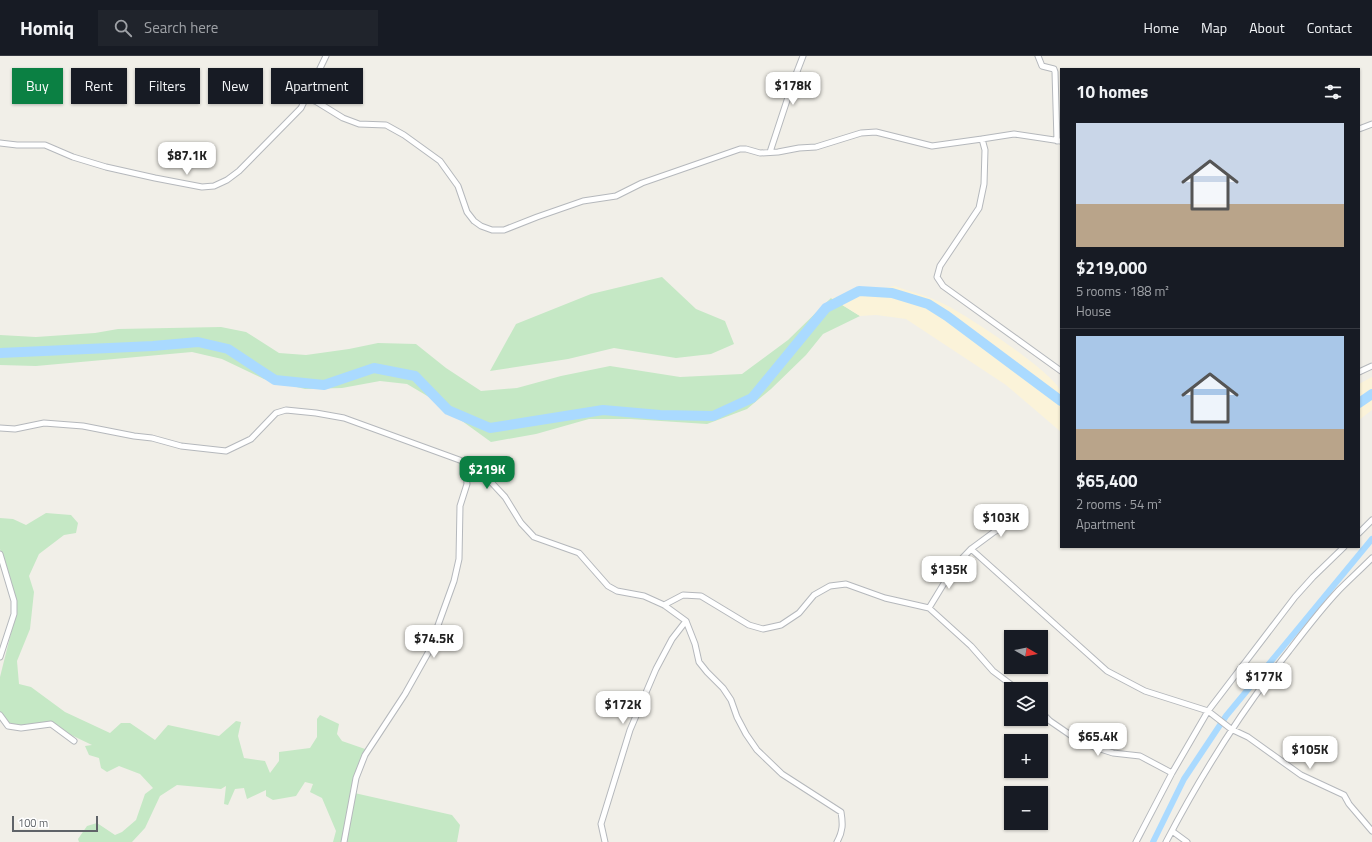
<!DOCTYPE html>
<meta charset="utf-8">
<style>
body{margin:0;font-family:"Titillium Web",sans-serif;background:#20242c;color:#f1f3f6;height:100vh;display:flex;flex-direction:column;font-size:15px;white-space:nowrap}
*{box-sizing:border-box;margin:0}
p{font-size:13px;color:#9ea1a6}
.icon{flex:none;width:22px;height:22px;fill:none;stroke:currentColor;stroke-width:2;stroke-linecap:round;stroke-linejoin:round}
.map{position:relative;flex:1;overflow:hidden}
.drawer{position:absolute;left:1060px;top:12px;width:300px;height:480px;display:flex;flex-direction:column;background:#171b24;border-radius:0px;box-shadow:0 1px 3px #0004}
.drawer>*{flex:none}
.top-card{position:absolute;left:12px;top:12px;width:380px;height:36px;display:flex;gap:8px}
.needle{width:26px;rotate:99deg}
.tools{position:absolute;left:1004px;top:574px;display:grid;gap:8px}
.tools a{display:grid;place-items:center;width:44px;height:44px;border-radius:0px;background:#171b24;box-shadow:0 1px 3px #0004;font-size:20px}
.scale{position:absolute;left:12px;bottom:10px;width:86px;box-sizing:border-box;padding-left:4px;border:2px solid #5f6368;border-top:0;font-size:11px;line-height:14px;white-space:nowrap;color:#5f6368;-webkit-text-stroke:3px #fff;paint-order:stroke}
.price{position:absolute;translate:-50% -34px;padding:0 9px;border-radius:8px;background:#fff;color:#222;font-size:13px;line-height:26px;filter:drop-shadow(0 1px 2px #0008)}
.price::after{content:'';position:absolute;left:50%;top:24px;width:12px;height:9px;margin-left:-6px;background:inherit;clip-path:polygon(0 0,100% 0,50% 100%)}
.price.current{background:#0b8043;color:#fff}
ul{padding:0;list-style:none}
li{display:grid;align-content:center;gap:8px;height:212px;padding:0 16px}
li+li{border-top:1px solid #363941}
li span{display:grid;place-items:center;height:124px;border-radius:0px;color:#555}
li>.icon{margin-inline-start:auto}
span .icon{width:72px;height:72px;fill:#fffc;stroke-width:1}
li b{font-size:17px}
h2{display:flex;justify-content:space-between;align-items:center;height:48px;padding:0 16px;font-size:17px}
.tag{padding:0 14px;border-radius:0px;background:#171b24;box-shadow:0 1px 3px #0004;font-size:14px;line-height:36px}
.tag.current{background:#0b8043;color:#fff}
header{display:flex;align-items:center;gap:24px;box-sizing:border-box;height:56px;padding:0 20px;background:#171b24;border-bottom:1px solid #363941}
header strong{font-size:19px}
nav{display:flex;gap:22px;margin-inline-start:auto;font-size:14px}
.search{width:280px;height:36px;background:#20242c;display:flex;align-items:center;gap:10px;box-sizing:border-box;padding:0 14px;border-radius:0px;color:#9ea1a6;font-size:15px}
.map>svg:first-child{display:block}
.green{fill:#c5e8c5}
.sand{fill:#fbf3d9}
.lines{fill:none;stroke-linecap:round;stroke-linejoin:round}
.canal{stroke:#aadaff;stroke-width:6}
.river{stroke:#aadaff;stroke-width:10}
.minor-casing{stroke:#b5b8bc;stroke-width:7}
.minor{stroke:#fff;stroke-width:5}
</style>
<header>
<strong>Homiq</strong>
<div class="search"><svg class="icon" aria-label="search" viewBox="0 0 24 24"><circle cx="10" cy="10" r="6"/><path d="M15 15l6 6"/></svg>Search here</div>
<nav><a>Home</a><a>Map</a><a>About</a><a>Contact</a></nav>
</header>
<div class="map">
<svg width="1372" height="786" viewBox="0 0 1372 786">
<rect width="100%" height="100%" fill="#f1efe8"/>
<path class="green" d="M662,221L696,253L725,265L734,288L711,298L676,302L614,292L568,303L490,315L516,268L591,238Z
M831,242L860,260L823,278L806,299L771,333L747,353L707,368L630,363H589L536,378L491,386L429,341L407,328L380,325L342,332L305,333L264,323L222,303L192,296L36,310L0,309V279L36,281L95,277L118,273L221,271L246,276L279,297L306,299L349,293L378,287L416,288L446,312L481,335L517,332L561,320L610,310L680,321L742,318L788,284Z
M46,457L71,459L78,467L76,477L64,479L39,498L29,520L34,536L30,573L17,605L19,628L31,631L65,656L110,677L121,667H130L155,684L168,669L219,680L236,665L241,666L238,680L244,702L265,705L270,717L279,705V696L310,692L317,681V663L320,659L339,668L337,678L342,685L365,693L350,736L452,759L460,769L457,786H333L336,775L322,742L310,736L313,728L305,726L296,740L273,744L266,740V734L247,743L244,732L235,733L228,749L224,748L226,730L221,733L177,729L160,740L145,772L132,786H79L78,783L87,770L97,767L115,779L122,776L136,764L145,738L153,732L140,718L119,710L107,716L101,712L99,702L89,699L85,690L92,689L44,666L27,670L9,669L0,658V621L17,553L0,493V462L13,463L26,469Z"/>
<path class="sand" d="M895,230C911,236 929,240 944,248C965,258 1055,317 1061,336C1063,344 1061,367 1061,376L1006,329L906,263L876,259L860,260L831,242Z
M1372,321V354L1359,364V328Z"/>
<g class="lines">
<path class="canal" d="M1153,786L1184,723L1226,660L1372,483"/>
<path class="river" d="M0,297L153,290L198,286L228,293L275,324L324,329L374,312L415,320L448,354L490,372L603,354L660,359L713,360L752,342L826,252L859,235L892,237L928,248L947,260L1061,345
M1359,347L1372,338"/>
<defs>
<path id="minor" d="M1038,0L1042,10L1054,13L1055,16L1057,85
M306,41L317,46L343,62L359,68L386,69L404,79L440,105L458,130L467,156L474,165L481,170L492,174H504L537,161L583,145L616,140L642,127L740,93H746L760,97L778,96L799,92L816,91L861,77L876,76L932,90L982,83L985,94L984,128L979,152L940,210L937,221L943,230L1061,315
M1359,73L1372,68
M982,83L1014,78L1061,85
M0,87L17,89H45L73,101L106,111L155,122L202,131L214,130L227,124L239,115L301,52L326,0
M770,96L793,26L803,0
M1359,316L1372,310
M0,372L15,373L44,367L83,370L134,380L152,382L181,390L226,395L251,383L276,357L286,354L316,357L344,362L465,406L479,413L491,426L505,441L521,467L534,481L579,497L608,530L617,535L644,540L664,549L686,565L695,588L699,606L707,616L723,632L731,644L737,661L746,678L757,694L782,718L841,756C843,768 843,775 837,786
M1359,477L1372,464
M971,493L994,476L1023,460
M0,498L14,545V558L0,601
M664,549L683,539L701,540L749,569L763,573L781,569L799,557L814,539L830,530L846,528L885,542L929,552L954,511L971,493L1107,615L1145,635L1208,655L1231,673L1248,681L1301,719L1344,739L1349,748L1372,775
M929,552L971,590L993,615L1017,633
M1041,656L1050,665L1082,687L1113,697L1140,700L1172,717
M0,659L8,670L21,672L51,668L74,685
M1172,775L1187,786
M344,786L356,722L365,699L405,638L428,597L454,525L459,503L460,450L467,428L465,406
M605,786L601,768L630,674L656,613L672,583L686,565
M1136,786L1172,717L1208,655L1295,541L1313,521L1344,491
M1166,786C1201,719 1241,655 1289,595C1305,574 1321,553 1339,534C1350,523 1361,513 1372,502"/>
</defs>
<use href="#minor" class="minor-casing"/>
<use href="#minor" class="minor"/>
</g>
</svg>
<div class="tools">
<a><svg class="needle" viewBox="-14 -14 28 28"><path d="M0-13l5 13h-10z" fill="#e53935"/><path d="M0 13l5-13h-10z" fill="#9ea1a6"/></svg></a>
<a><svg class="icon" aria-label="layers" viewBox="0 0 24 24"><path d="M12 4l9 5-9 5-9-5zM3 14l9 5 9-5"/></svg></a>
<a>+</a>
<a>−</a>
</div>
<div class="scale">100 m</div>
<b class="price" style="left:793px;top:50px">$178K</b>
<b class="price" style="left:187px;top:120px">$87.1K</b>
<b class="price current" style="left:487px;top:434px">$219K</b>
<b class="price" style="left:1001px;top:482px">$103K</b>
<b class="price" style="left:949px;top:534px">$135K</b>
<b class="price" style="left:434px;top:603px">$74.5K</b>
<b class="price" style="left:1264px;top:641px">$177K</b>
<b class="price" style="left:623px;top:669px">$172K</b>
<b class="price" style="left:1098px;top:701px">$65.4K</b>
<b class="price" style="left:1310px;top:714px">$105K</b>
<div class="top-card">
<a class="tag current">Buy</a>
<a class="tag">Rent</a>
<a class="tag">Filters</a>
<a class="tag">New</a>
<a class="tag">Apartment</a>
</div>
<section class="drawer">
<h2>10 homes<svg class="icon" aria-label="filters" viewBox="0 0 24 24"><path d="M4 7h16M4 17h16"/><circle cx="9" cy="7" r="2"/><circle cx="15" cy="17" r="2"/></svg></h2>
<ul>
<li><span style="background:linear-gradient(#c9d6e8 65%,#b9a48a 0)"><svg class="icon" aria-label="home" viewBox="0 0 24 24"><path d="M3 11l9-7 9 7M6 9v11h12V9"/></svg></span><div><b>$219,000</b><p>5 rooms · 188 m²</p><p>House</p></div></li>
<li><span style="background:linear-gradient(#a9c7e8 75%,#b9a48a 0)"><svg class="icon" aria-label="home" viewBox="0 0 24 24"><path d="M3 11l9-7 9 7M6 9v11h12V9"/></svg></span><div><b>$65,400</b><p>2 rooms · 54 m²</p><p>Apartment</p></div></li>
</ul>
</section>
</div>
